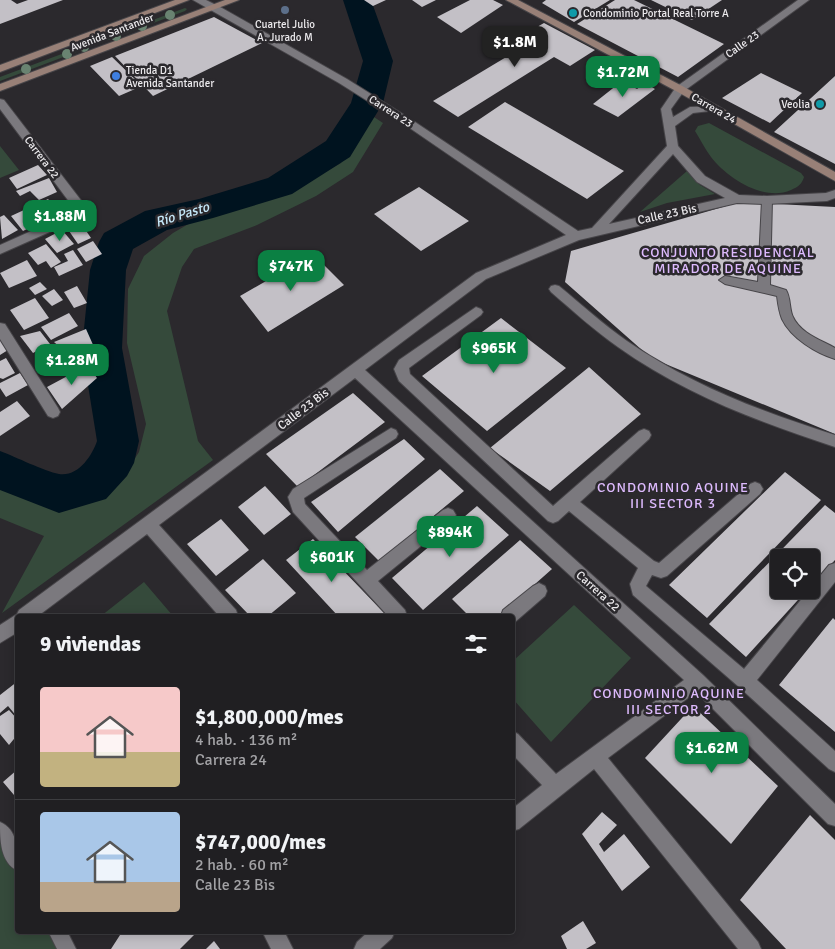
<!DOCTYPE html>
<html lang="es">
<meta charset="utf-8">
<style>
body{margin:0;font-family:Signika,sans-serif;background:#28272a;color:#f1f3f6;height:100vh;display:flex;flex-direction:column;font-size:19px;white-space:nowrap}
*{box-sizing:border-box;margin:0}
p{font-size:16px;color:#a2a2a5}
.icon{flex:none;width:28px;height:28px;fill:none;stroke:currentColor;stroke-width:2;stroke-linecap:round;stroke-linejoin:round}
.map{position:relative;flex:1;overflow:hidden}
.side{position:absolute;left:15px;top:614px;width:500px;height:320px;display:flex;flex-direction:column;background:#201f22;border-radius:5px;box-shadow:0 2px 12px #0003,0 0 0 1px #3d3d40}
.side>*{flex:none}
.buttons{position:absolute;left:770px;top:549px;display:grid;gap:10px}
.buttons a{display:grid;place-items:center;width:50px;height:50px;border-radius:5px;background:#201f22;box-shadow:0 2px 12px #0003,0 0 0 1px #3d3d40;font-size:25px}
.price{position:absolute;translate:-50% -42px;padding:0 11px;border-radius:10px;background:#0b8043;color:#fff;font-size:16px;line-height:32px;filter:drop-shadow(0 1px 2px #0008)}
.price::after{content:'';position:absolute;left:50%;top:30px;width:15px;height:11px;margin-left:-8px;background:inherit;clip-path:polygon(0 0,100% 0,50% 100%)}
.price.active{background:#222;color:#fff}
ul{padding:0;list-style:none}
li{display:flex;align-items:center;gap:15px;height:125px;padding:0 25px}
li+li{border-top:1px solid #3d3d40}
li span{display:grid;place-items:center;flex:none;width:140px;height:100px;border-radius:5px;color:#555}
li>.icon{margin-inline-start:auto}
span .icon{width:60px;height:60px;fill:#fffc;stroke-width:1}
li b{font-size:21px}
h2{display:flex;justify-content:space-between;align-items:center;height:60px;padding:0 25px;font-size:21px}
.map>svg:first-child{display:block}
.green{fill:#354a3b}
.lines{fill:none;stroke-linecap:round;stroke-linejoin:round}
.river{fill:#00131f;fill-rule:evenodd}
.building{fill:#c3c0c6}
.lane-casing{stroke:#474549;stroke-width:2}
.street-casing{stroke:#474549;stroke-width:2}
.secondary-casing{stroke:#474549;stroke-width:2}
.lane{fill:#7b797e;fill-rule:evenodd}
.street{fill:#7b797e;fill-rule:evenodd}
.secondary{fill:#988077;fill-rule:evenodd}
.tree{fill:#698371}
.service-dot{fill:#5c6f8a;stroke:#2b292d;stroke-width:2}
.culture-dot{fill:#0f9aa8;stroke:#2b292d;stroke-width:2}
.shop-dot{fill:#3f7fe0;stroke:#2b292d;stroke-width:2}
.labels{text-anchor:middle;stroke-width:5;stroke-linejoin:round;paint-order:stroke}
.far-poi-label{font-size:11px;fill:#eceaed;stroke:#2b292d;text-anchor:start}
.far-street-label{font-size:11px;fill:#eceaed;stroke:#2b292d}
.street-label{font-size:12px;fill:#eceaed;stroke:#2b292d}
.water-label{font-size:14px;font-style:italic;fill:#c5e8f9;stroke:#2b292d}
.neighbourhood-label{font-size:14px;letter-spacing:1px;fill:#ddbafd;stroke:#2b292d}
</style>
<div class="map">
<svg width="835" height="949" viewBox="0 0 835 949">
<rect width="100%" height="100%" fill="#2b292d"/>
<path class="green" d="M185,8L187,9L185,11L0,81V77Z
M368,113L383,123L353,172L316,196L257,225L194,249L182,267L167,311L198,441L213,460L2,613L44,536L0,518V479C38,493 55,498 96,499L124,475L139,452L146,424L127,343L128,289L144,256L173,233L197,219L259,202L316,177L341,163Z
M709,123L801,173L804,177C802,184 798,187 791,190C764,202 727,178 711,157C705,149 700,139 695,131L698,126Z
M0,146L19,170L0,178Z
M687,171L700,185L715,194L667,203L640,212Z
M144,582L173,616H101Z
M574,605L631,658L551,742L513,699V661Z
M0,831L17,862L18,931H57L67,949H0Z"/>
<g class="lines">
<path class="river" d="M343,0H371L393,61L383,103L350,157L292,194L213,218L167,230L133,249L126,270L122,348L139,441L134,463L127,476L106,499L59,513L0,490V451C16,457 44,471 59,474C78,477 92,456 97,441L82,348L90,270L99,242L104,233L145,211L199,199L268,178L326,141L351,103L363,61Z"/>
</g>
<path class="building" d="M0,0H11L17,4L28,0H63L0,24Z
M364,0H386L373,6Z
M412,0H436L422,7Z
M470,0H493L503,5L461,33L437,17Z
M546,0H610L574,22L542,3Z
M615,0H634L724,44L678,77L577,24Z
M651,0H722L692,20Z
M214,17L262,43L153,96L115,56Z
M544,23L595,50L570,66L554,57L458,117L433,101L531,42L521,36Z
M112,57L142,86L119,96L90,66Z
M761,73L802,93L770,123L722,98Z
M835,76V164L774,132Z
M622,81L637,89L645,83L655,89L618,117L593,104Z
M505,102L624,171L587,199L468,127Z
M38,165L47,175L17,189L9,178Z
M49,178L57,192L39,200L30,191L20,196L16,191Z
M419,187L469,221L421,251L374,214Z
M48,199L53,205L36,213L32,207Z
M740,202L835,207V434L651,358L565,282L571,251Z
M24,210L37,224L23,231L11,216Z
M4,215L18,230L2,239L0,217Z
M80,222L91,238L78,244L67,228Z
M62,230L74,244L57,253L45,239Z
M93,241L102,254L86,262L77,249Z
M46,244L61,262L51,268L46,261L38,265L28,253Z
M73,250L83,265L59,276L54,267L68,261L64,254Z
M313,254L344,285L268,332L240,296Z
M27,260L37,276L9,288L0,273Z
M40,282L47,289L35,295L29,288Z
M77,286L87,303L74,308L64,292Z
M54,289L63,300L52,306L42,296Z
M35,298L49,318L24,330L10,310Z
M69,313L78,326L51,340L41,327Z
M501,318L566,368L487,431L422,376Z
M86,329L94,347L67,368L64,360L53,364L49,353L62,349L54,342Z
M40,331L50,344L33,353L20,336Z
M0,340L8,350L0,355Z
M6,358L15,373L3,379L0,378V361Z
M88,365L97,378L62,409L47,387Z
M589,367L641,414L550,491L490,448Z
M20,373L28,385L6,397L0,388V383Z
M353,393L385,422L298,487L266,454Z
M17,401L30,416L0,436V412Z
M404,439L425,459L338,532L311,502Z
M440,469L464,491L379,561L355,537Z
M785,472L821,500L707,618L669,585Z
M265,486L291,514L264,535L238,507Z
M825,505L835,513V560L811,586V558H779V590H807L746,657L709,624Z
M477,506L509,535L423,610L392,578Z
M221,519L249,550L216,576L187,544Z
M313,539L387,616H338L286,560Z
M520,540L552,569L499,616H469L452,599Z
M263,559L296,593L268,616H250L225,590Z
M833,618L835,620V732L779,685Z
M18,681V718L8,706L0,713V695Z
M693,706L778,786L731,844L645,758Z
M9,710L18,720V734L9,745L0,734V716Z
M18,769V792L14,795L3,782Z
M602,812L617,825L599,844L604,852L624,834L650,867L622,891L582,834Z
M810,815L835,840V949H786L740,900Z
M583,921L596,943L586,949H567L561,936Z
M118,931H198L180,949H111L120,935Z
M214,941L220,949H206Z"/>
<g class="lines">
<defs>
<path id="lane" d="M767,196L772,200L770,285L786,290C791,298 789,309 793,317C800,333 821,340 835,348V359C816,353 791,338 782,319C779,312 778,304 777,296L725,284L719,280L725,276L758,282L762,200Z
M555,285L559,286C582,305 603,324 627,341C691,385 762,412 835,435V447C759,422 684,394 618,347C595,331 573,311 551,292L549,289L551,286Z
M0,822C19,830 18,854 18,871C0,863 0,839 0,822Z
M48,931H67L76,949H57Z"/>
<path id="street" d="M193,0H206L222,8L347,79L409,118L578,231L592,228L667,146L661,109L676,87L798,0H809L684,91L671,109L673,117L690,107L718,106L719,108L718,110L693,113L675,126L678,146L705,176L739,195L767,196L826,193L835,190V198L827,201L767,204L737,203L579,240L486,279L365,370L703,675L835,804V826L828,824L696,692L608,758L758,942L761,949H738L594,769L519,829L512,831V809L542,785L512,754V731L518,734L556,774L684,680L355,378L159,525L236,610L238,616H219L147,534L38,616H18V632L0,643V625L17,614L19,610L476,273L566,235L401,122L339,83ZM673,154L697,182L725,198L609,224Z
M0,99L4,100L90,212L88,215L0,254V245L76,211L0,109Z
M476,307L481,309L483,312L481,315L409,368L410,374L553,506L639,431L644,429L649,431L651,435L649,439L580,502L654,561L659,563L750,484L755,482L760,484L763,489L760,494L667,576L661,578L652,575L646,586L744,669L809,590H811V587L829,565L835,563V582L757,680L835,751V772L829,769L739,687L633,595L630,584L638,568L569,511L558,521L553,523L548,521L399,381L394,369L399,360Z
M0,323L5,324L58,408L60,412L58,416L53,418L48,416L0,339Z
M391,428L396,430L398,434L396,438L304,498L305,504L367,570L443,510L448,508L453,510L456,515L453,520L378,581L405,610L407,616H388L293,512L288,497L293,489Z
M539,583L545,586L547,591L545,596L515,622L512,623V616H501L503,610L533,586Z
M262,931H284L293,949H271Z
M369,931H395L392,938L380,949H354L357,942Z"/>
<path id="secondary" d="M175,0H189L0,72V65Z
M225,0H239L0,91V84Z
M506,0H518L684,87L835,172V181L676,91Z"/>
</defs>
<use href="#lane" class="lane-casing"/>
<use href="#street" class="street-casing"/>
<use href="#secondary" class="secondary-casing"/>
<use href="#lane" class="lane"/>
<use href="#street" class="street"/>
<use href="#secondary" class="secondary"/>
</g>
<g class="tree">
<circle cx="170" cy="15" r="5"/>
<circle cx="142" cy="26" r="5"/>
<circle cx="116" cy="36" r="5"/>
<circle cx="84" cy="47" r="5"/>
<circle cx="67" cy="54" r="5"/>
<circle cx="26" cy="69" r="5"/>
</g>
<circle class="service-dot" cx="285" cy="10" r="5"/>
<g class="culture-dot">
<circle cx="573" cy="13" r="5"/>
<circle cx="820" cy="104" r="5"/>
</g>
<circle class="shop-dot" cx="116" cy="76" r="5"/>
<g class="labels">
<g class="far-poi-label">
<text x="583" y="17">Condominio Portal Real Torre A</text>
<text x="285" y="28" text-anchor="middle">Cuartel Julio<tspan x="285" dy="13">A. Jurado M</tspan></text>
<text x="126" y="74">Tienda D1<tspan x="126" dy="13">Avenida Santander</tspan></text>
<text x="810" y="108" text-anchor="end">Veolia</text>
</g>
<g class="far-street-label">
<text transform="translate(112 32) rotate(-21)" y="4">Avenida Santander</text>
<text transform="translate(742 44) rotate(-35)" y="4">Calle 23</text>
<text transform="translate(714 108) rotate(30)" y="4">Carrera 24</text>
<text transform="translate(391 111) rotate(33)" y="4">Carrera 23</text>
<text transform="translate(42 157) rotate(53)" y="4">Carrera 22</text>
</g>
<g class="street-label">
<text transform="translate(667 214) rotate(-12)" y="4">Calle 23 Bis</text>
<text transform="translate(303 409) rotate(-37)" y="4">Calle 23 Bis</text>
<text transform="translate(598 591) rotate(42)" y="4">Carrera 22</text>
</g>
<g class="water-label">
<text transform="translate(182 214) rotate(-17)" y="5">Río Pasto</text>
</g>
<g class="neighbourhood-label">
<text x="728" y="257">CONJUNTO RESIDENCIAL<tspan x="728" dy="16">MIRADOR DE AQUINE</tspan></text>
<text x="673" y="492">CONDOMINIO AQUINE<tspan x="673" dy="16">III SECTOR 3</tspan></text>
<text x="669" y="698">CONDOMINIO AQUINE<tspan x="669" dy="16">III SECTOR 2</tspan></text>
</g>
</g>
</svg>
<div class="buttons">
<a><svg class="icon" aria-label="locate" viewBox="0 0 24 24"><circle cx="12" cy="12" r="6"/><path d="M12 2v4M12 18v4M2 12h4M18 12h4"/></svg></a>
</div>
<b class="price active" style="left:515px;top:68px">$1.8M</b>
<b class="price" style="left:623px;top:98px">$1.72M</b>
<b class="price" style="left:60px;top:242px">$1.88M</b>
<b class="price" style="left:291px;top:292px">$747K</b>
<b class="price" style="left:494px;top:374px">$965K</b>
<b class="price" style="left:72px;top:386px">$1.28M</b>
<b class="price" style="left:450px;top:558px">$894K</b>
<b class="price" style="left:332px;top:583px">$601K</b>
<b class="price" style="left:712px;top:774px">$1.62M</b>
<section class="side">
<h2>9 viviendas<svg class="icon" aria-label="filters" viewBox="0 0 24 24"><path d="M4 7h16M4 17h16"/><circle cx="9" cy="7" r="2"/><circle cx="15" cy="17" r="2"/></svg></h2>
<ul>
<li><span style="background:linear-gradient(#f6c9c9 65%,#c2b280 0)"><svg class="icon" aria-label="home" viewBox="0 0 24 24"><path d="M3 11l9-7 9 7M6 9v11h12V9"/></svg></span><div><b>$1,800,000/mes</b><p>4 hab. · 136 m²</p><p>Carrera 24</p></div></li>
<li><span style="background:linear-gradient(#a9c7e8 70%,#b9a48a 0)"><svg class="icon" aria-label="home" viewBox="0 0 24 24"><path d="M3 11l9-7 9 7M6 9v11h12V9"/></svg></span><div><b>$747,000/mes</b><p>2 hab. · 60 m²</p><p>Calle 23 Bis</p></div></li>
</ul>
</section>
</div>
